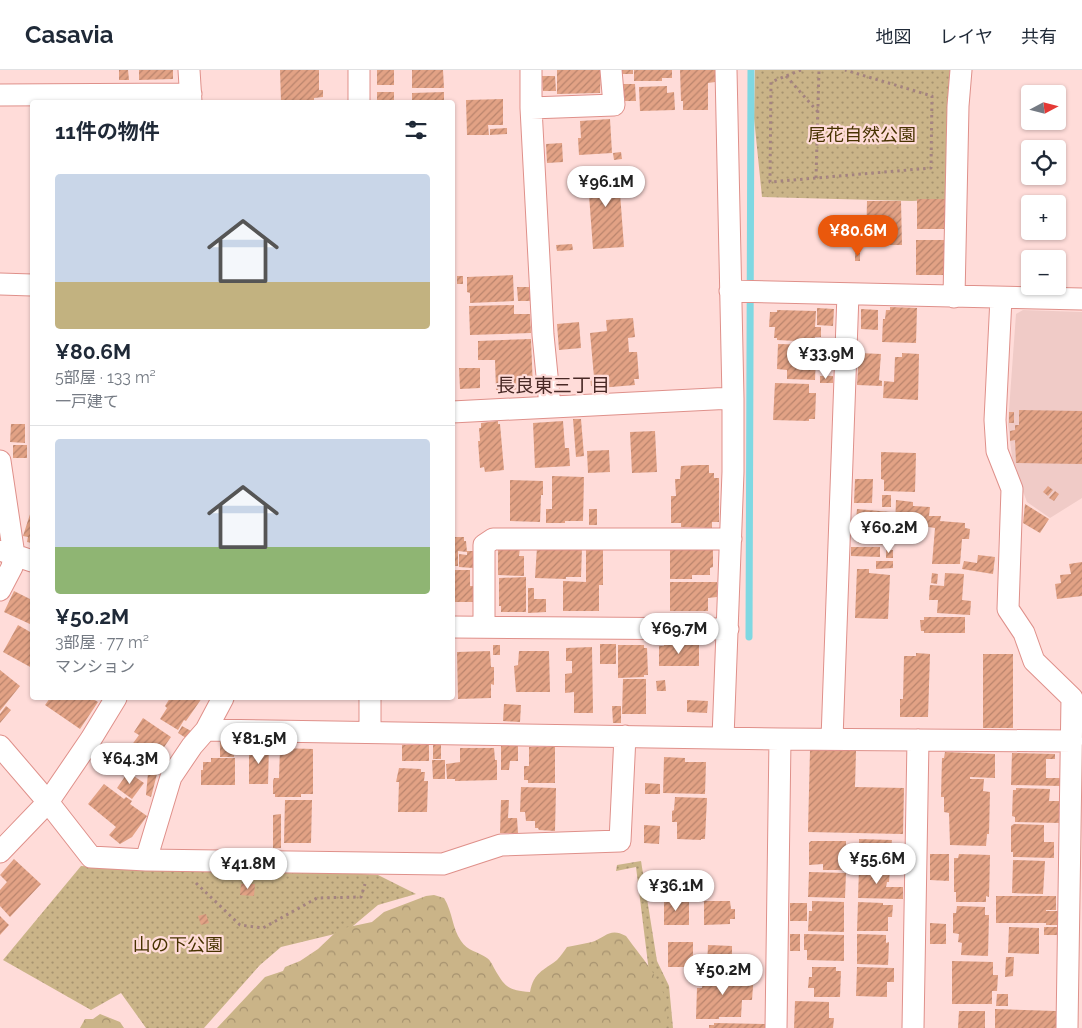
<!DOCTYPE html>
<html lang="ja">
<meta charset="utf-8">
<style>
body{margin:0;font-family:Raleway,"Noto Sans JP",sans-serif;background:#f6f6f7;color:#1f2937;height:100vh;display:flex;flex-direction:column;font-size:19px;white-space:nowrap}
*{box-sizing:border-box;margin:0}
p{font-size:16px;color:#747a83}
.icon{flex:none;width:28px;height:28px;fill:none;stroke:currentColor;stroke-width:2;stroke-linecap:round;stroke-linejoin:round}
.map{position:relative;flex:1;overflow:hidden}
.side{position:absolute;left:30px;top:30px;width:425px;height:600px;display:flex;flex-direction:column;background:#fff;border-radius:5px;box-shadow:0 1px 4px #0004}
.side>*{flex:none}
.needle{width:32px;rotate:83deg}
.tools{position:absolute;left:1021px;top:15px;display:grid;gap:10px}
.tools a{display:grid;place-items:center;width:45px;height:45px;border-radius:5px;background:#fff;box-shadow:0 1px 4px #0004;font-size:25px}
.price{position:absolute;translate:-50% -42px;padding:0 11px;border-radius:18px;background:#fff;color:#222;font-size:16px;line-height:32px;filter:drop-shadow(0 1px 2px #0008)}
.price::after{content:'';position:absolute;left:50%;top:30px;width:15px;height:11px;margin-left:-8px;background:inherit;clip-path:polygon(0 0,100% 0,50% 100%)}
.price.selected{background:#ea580c;color:#fff}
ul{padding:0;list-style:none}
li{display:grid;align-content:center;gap:10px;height:265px;padding:0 25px}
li+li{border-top:1px solid #e0e1e3}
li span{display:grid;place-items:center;height:155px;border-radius:5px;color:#555}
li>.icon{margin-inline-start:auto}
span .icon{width:90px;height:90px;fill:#fffc;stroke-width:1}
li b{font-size:21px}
h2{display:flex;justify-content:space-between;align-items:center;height:60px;padding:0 25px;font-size:21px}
header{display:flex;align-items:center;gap:30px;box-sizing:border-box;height:70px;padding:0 25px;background:#fff;border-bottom:1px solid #e0e1e3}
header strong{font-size:24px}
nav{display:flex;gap:28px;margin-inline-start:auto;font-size:18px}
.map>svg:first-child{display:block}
.built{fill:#f0cbc7}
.grass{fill:url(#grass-dots)}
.forest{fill:url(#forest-crowns)}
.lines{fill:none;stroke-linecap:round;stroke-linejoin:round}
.stream{stroke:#7fd8e2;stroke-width:7}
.building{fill:url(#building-hatch)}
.street-casing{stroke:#df908a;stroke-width:23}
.path{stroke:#a48380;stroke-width:3;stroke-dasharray:2.5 4;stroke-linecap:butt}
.street{stroke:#fff;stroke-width:21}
.labels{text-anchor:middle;stroke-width:4.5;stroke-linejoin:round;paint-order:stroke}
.park-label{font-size:18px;fill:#473200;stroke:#ffdcd9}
.neighbourhood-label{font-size:19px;fill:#492926;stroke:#ffdcd9}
</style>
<header>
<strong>Casavia</strong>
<nav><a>地図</a><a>レイヤ</a><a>共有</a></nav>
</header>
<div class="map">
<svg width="1082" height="958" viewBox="0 0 1082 958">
<defs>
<pattern id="grass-dots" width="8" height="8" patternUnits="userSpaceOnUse" patternTransform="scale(1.25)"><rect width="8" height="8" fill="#cab488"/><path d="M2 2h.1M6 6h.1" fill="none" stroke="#a6926f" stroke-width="1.8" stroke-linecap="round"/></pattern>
<pattern id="forest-crowns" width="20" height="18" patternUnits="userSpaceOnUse" patternTransform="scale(1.25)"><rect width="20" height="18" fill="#cab488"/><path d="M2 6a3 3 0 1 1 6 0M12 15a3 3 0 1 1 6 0" fill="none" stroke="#a6926f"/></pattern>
<pattern id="building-hatch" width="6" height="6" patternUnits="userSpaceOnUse" patternTransform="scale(1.25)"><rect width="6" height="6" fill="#e2a285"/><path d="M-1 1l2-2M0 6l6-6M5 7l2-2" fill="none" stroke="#b9846d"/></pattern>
</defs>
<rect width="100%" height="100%" fill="#ffdcd9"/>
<path class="built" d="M1023,240L1082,242V428L1050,448L1027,432L1013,395L1008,354L1016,244Z"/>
<path class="grass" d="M755,0H950L947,129L912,131L762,127L754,48Z
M641,791L657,891L669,916L673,958H656L636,797L616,801L617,795Z
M81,796L146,799L314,801L378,805L416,824L378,835L347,861L281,877L260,895L204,958H146L121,923L91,940L3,890Z"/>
<path class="forest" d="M434,825L444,828C453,843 452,858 461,871C467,881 479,882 487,888C490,890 492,894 494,898C505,917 507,920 530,922C534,902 543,901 557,890C561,886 564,881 567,877C576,875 584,874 592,872C606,867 610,857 626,866C646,894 674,921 666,958H217L265,907L283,901L285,897L300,891L318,879L339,859L372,852L384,842L426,826Z
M100,944L120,952L124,958H80L85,949H93Z"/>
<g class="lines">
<path class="stream" d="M749,567L751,0"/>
</g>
<path class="building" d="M119,0H128L129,10H119Z
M139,0H173V9L139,10Z
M280,0H319V20H323V27L314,28V32H281Z
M377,0H394V15H377Z
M412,0H443L444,18H412Z
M557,0H601L600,23L557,24Z
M621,0H633V4H621Z
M634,0H672V8H662V11H634Z
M680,0H715V12L708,13V40H683V31H681Z
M542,6H555L556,21H543Z
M621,14H635L636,31H621Z
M667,16V23L674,22L675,40L640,41L639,17Z
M377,22H394V32H377Z
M444,22V32H412V23Z
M503,29V55H488L489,65H467L466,30Z
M610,49L612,83L579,85L578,68H581L580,51Z
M507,58V64L490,65V59Z
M562,73L563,92L547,93L546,74Z
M621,82L622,89L614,90L613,83Z
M618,96L624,177L593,179L587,98Z
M917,129H946V159H917Z
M867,131H901L902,175H866Z
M916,170H945V205H916Z
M572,174L573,180L557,181L556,175Z
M855,183H860V191H855Z
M513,205L514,231L470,233V223L467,222V207Z
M457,206H463V214H457Z
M517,217H531V231H518Z
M514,235V244H530L531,263L470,265L469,236Z
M890,237L917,238L916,273L882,272L883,249H885L886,240H890Z
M817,238L834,239L833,256L817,255Z
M861,239L878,240V260L861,259Z
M777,240L816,241L815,257H821V267H815V272L777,270V268H774L775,257H769L770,242H777Z
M633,248L635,267L628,268L629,282H637L639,309H634L635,315L599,318L598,315L591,316L590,307H594L590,263L607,261L606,250Z
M579,252L581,278L559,280L557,254Z
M531,269L533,319L496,320L495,290H478V271Z
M778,274L820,275V287H816L815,310L787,309V300L777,299Z
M859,283L881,284L879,310L882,311V316L857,315Z
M902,283L919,284L918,330L883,328L884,311L894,312L895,287H902Z
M459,298H480V318L460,319Z
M820,306H833V313H820Z
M775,313L809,314V323H816L815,349H809V351L773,350Z
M1019,340L1082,341V394L1016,393L1015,370L1010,371V361L1015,360V355H1019Z
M1009,342H1014V353H1009Z
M573,349H581L584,386L576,387Z
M498,351V354H500L504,400L485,402L484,397L480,398L478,371H480L479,358H481V353Z
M563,351L565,378H569L570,396L535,398L533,353Z
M11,354H25V373L10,372Z
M655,361L657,402L632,403L630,362Z
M13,375H27V388H13Z
M609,380L610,402L588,403L587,381Z
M881,382L916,383L915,422L884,421V410L881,409Z
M698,395H709V403H714V408H719V452H712V458L681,457V453H671V426H676L675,409H680L681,396Z
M552,406L584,407L583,451H565V453H546V439H552Z
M855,409H873L872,433H854Z
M510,410L543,411V425H541L540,452L510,451Z
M1048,416L1053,420L1048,426L1043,422Z
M1055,421L1059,424L1054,431L1049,428Z
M882,425H891V437H882Z
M896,430L913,432V436L930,437L929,446H941L940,451L965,453V458L970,459L969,469H962L960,494H932L935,458L928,457V461L895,458Z
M1025,434L1049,449L1040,463L1023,453Z
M32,438V473L27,472L28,467L23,466Z
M589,439H597V455H589Z
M857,439L891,442L890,475L858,473L859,460L852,459L853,449L856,450Z
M452,467H464V471H466L467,482L458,481V496H452Z
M537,477H582L581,507H566V509L535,508Z
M851,477H880V487L851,486Z
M498,478H520L519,486H524V506L498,505Z
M586,479H603V515H599V541H563V511L586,512Z
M670,480H713V497L710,498V505H692V509H670Z
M886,480H893V488H886Z
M467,481H473V498L459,497V484L467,485Z
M978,485L995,487L993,504L962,499L964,491L977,493Z
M876,491H893V498L876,499Z
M1082,492V526L1057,529L1055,514L1061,513L1060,505L1071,504L1069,494Z
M857,499H869V503L890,505L888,549L855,548Z
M452,500H470V516H473V532H452Z
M932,503L938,504L937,514L931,513Z
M945,503L964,504L962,530L971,531L970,545L937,543L938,530H929L930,515L944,516Z
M526,507V542H501V536H499V508Z
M670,512H717V527L708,528V541H670Z
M528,518H534V529H546V542L528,543Z
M14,521L32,530V555L4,542Z
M924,547H965V563H924V561H921L920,550H924Z
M18,555L32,563V598L3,582Z
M600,574H616V594H600Z
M664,574H699V596H659V576H664Z
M493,575H500V585H493Z
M618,575H644V578H647L648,605H644V607L618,608Z
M592,577L593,643H574V622L565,623V604L572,603V591H566V578Z
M490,581L491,597H494V615L491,614V628L458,629L457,582Z
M519,581H549L550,622H516L514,596L518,595Z
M916,583L930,584L928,647H900V629H903L904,586H916Z
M983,584H1013V658H983Z
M0,600L20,616L0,641Z
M623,609H646V644H622Z
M665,610L666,621H657L656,611Z
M50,628H91L98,632L80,659L45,635Z
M170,628H202L186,651L184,650L178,660L160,649L167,638L165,636Z
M687,630L708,631L707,643L687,642Z
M504,634L521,635L520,652L503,651Z
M6,636L11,640L0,653V644Z
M612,636H621V653H613Z
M143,648L171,667L149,699L126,683L139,665L134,662Z
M182,656L191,661L186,668L178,663Z
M220,671L235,672L234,687H220Z
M402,675H429V691H402Z
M433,675H441V689H433Z
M249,676H269L268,714H249Z
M501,676H518V691H510L509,700H501Z
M529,677H555V713H528V710H524V696H529Z
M280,678L313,679V724H301V727H275V724H273V711L274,708H279Z
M460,678H494L495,690H497V710L455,711V709H447L446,694L460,692Z
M810,680L856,681L855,717L904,718L903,764L808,762Z
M945,682L995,684V708L970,707V709H984L983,721L990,722L989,764H987L986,776L950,775L949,743L944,742V727H941L942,688H944Z
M1012,683L1055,684V689H1046V708H1060V716L1011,715Z
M664,687L685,688V692H706L705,724L663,723Z
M211,688H235V715H201V700H203V692H211Z
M432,690H445V709H433Z
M399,698L421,699V702H425L424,711H428L427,742H398L399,712H396Z
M128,702L144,713L132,729L117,718Z
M148,703L157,704L151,727L146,725Z
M645,713L660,714V724H645Z
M104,714L124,729L126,727L132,731L130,734L147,746L132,767L120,774L109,765L116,757L88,734Z
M521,717L556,718L555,761L539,760L538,758H535V751H526L525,742H520Z
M1016,718L1050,719L1049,731H1060V753L1015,752V747L1012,746L1013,720H1016Z
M675,727L707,728L705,769H701V770L677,769V752H672V741L674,740Z
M285,730H312L311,773H284Z
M501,730H509L508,748H517L518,763H500Z
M281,744V778H273V745Z
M1014,754L1044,755V772H1054V788L1013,787V782H1011V756Z
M644,755L660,756L659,774L644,773Z
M859,769L892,770L889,790H879V797H859Z
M811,771H846V800H823V794L809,795V773Z
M930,784H949V811L930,810Z
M959,784L990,785L989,827L986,826V832H956V822H954V788H958Z
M14,789L41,814L10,847L0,836V820L7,812L0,805Z
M1013,790L1045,791L1043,824L1012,823Z
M859,799H890L889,812H887L886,817H903V829L858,828Z
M809,802L846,803L845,828L808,827Z
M241,814H255L254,826L240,825Z
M996,826H1056V840H1046V841H1058V855H1046V853H996Z
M664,830H689V855H664Z
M704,831H730L731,839H735V849H730V854L704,855Z
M812,831L844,832V862L808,861L809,841H812Z
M858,832L883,833V835H893L892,847H888V861H857Z
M790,833H807V851H790Z
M957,836L985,837V845H989L988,886L961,885L962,873L958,872L959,864L953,863V843H956Z
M206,844L209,853L201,855L198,846Z
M0,846L9,855L0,865Z
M930,853L946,854V874H930Z
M1009,857L1039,858V884L1008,883Z
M1044,857H1058V865H1044Z
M790,864H800V881H790Z
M804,864L844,865V891L807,890V880H804Z
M857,864L886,865V873L889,872L888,895L857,894Z
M668,872H693V897H668Z
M708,875L732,876V886H737V896L731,895V898H707Z
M1006,887H1014L1013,906L1005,907Z
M952,891L993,892V905H998L997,921H992V934H952Z
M812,897H836V901H841L840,927H814V918H808L809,907H812Z
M857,897L894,898V912H887V927L856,926Z
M737,903H754L752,930H742L741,947H719V949H696L697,918H702L703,905L731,906V914H737Z
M997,924H1008V936H996Z
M795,931L829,932V948H834L833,958H794Z
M995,939L1056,941V958H995Z
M959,941H985V958H958Z
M714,953L765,954V958H709V955H714Z"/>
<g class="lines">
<defs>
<path id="street" d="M189,0L191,32
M359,0V32
M531,0V38L543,265L550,336
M0,25L191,24
M531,38L614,35L611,0
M0,214L32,215
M730,221L1082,229
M954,227L958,36L961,0
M1001,228L995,350L997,381L1012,419L1008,539L1024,563L1034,591L1072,628L1067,958
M452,342L733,328
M0,391L14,485L32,491
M0,520L12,497L14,485L3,481
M452,557L728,559
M484,557V475L493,469H731
M370,628V662
M206,660L780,669L1072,671
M723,668L733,402V328L726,0
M832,669L848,224
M0,676L48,732L91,787L146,790L443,794L501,775L620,771L625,666
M0,782L48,732L91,669L116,628
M146,790L171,707L192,676L206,660L223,628
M776,958L780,669
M913,958L918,670"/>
</defs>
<use href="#street" class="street-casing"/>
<path class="path" d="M801,0L771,12L770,112L931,98L932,26L845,0
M786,6L818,42
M816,108L819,0
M196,813L240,855L263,858L317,828L361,827L365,814"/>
<use href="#street" class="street"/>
</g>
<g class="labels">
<g class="park-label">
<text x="862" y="71">尾花自然公園</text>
<text x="178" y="881">山の下公園</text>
</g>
<g class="neighbourhood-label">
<text x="553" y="322">長良東三丁目</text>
</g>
</g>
</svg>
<div class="tools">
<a><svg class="needle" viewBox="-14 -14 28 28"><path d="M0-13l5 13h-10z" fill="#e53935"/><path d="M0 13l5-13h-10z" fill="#747a83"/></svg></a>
<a><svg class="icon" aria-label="locate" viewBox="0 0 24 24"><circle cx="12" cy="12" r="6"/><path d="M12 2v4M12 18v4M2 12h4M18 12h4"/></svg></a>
<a>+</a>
<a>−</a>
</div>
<b class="price" style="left:606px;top:138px">¥96.1M</b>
<b class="price selected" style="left:858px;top:187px">¥80.6M</b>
<b class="price" style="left:826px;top:310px">¥33.9M</b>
<b class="price" style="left:889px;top:484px">¥60.2M</b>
<b class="price" style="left:679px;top:585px">¥69.7M</b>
<b class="price" style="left:259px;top:695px">¥81.5M</b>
<b class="price" style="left:130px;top:715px">¥64.3M</b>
<b class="price" style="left:877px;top:815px">¥55.6M</b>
<b class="price" style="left:248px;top:820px">¥41.8M</b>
<b class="price" style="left:676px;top:842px">¥36.1M</b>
<b class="price" style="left:723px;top:926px">¥50.2M</b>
<section class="side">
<h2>11件の物件<svg class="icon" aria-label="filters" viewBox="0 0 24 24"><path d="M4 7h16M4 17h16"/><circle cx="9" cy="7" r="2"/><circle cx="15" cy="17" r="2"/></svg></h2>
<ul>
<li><span style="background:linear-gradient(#c9d6e8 70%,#c2b280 0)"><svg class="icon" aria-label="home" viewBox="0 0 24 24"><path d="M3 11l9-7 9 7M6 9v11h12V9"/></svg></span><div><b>¥80.6M</b><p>5部屋 · 133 m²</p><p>一戸建て</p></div></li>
<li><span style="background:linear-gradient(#c9d6e8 70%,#8fb573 0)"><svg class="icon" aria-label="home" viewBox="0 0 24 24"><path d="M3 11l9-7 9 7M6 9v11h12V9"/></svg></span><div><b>¥50.2M</b><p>3部屋 · 77 m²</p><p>マンション</p></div></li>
</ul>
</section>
</div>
